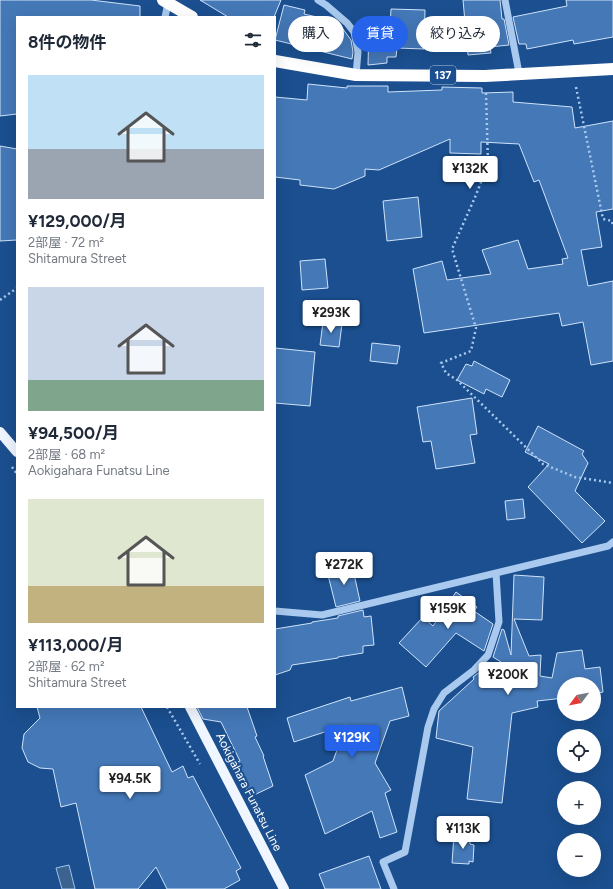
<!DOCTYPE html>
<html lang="ja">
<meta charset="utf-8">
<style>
body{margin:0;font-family:Figtree,"Noto Sans JP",sans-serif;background:#f6f6f7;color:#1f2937;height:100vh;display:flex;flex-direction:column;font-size:15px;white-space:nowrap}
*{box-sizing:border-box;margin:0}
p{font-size:13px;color:#747a83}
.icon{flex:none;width:22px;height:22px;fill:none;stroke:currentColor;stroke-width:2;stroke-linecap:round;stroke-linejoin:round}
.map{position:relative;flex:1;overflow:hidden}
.side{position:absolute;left:16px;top:16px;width:260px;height:692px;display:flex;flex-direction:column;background:#fff;border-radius:0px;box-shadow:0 4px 16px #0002}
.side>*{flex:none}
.hud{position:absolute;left:288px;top:16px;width:265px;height:36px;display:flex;gap:8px}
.needle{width:26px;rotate:238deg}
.fabs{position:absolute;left:557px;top:677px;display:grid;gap:8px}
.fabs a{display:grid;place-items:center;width:44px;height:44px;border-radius:50%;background:#fff;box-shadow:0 4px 16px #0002;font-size:20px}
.price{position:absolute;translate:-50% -34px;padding:0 9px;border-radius:4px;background:#fff;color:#222;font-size:13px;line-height:26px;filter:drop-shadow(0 1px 2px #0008)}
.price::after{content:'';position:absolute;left:50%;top:24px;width:12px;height:9px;margin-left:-6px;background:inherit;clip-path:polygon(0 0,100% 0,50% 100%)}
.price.selected{background:#2563eb;color:#fff}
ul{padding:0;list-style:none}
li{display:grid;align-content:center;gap:8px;height:212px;padding:0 12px}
li span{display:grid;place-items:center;height:124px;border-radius:0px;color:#555}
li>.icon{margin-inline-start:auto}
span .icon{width:72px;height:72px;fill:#fffc;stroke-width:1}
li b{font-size:17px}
h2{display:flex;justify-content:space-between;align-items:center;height:48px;padding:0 12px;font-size:17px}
.tag{padding:0 14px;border-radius:18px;background:#fff;box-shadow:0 4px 16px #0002;font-size:14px;line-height:36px}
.tag.selected{background:#2563eb;color:#fff}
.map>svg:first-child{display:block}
.water{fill:#3c6290;stroke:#9cc4f0}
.building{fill:#4478b7;stroke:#cfe3fa}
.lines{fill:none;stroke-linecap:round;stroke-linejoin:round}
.path{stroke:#a9c9ee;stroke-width:2.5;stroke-dasharray:2 3;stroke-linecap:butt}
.minor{stroke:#a9c9ee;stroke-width:7}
.major{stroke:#f0f6ff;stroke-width:10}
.highway{stroke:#fff;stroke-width:12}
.labels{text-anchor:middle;stroke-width:4;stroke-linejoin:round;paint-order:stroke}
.shield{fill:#1b4f8f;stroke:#bbcadd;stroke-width:1}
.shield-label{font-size:11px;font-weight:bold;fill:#fff}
.street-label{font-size:12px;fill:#fff;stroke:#1b4f8f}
</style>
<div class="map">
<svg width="613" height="889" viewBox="0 0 613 889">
<rect width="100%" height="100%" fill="#1b4f8f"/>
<path class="water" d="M69,865L75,889H62L56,868Z"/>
<path class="building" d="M0,0H91L140,6V17H17V114L0,116Z
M200,0H281L274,17H228Z
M463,0H500L502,19H504L509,45L490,47L491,53L468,55Z
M566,0H613V37L574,44L573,40L527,49L526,44H519L513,17L567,6Z
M284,5L305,10L304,14L338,22L351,40L353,52L352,59L275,40Z
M391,9L425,10L424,49L397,48L396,57H387V63L368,65L369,26L390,27Z
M308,84L347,88V86H388V92L442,90V87L482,88V93L513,92V102L572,107L575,128L613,121V209L596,212L602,247L581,250L588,286L613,281V361L591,365L583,322L562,326L559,313L424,333L413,269L442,261L447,280L491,274L482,250L518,240L528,269L563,264L562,259L568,258L539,180L534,182L519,144L481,142V154L450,153V139L379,170L365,169V176L334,189L300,185V180L275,177V97L307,100Z
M0,146L17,149V240L0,241Z
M418,197L422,237L387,241L383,201Z
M325,259L328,288L302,290L300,261Z
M323,322L342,324L339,347L320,345Z
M372,343L400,346L397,364L370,361Z
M275,348L315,352L310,406L275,403Z
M474,361L510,380L502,397L486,389L484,394L457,380L466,364L472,366Z
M472,398L477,434L470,435L475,463L436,469L431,441L423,442L417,407Z
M538,426L584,451L582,454L588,463L575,491L605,521L582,543L528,487L549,464L525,452Z
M523,499L525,518L507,520L505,501Z
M352,565L360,601L336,607L327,571Z
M514,575L544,577L542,620L514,619L529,656L541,655L540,676L552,678L557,653L582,650L585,669L600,667L603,692L594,694V684H564V698L537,701L538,707L512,713L502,803L467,799L473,747L436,738L439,711L474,679L473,677L477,674L501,662L493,657L502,629L504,630L511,655Z
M456,592L477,607L474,611L493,624L484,651L456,633L426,667L399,643L423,617L433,626Z
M363,610L364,617L371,616L374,645L363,646V653L338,657V658L292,665L290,670L275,675V629L312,623V622L338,618V616Z
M402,687L409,716L390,721L375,763L391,790L385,793L397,832L380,838L372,811L325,834L305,775L333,761L346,725L294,742L287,718L350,697L351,701Z
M37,707H141L172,772L183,766L188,778L193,776L241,868L236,871L240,880L224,889H167L156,867L138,889H95L76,803L61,807L53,769L40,768L28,762L22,748L24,734L40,718Z
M197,707H247L257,736L255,737L264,756H263L273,786L250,797L234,763L240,761L221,722L203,719Z
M454,835L470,836V844L474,845L473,862L469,861V864L452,863Z
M369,856L381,889H325L319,874Z"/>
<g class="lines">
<path class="path" d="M576,87L603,219L612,221L613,226
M486,93L488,164L476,195L452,249L476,328L471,351L441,363L446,373L457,380L543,464L575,477L613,483
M0,300L17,288
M12,467L17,474
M167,707L200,764"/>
<path class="minor" d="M318,0L326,5L347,23L354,32L358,52L356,75
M505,0L519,73
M165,17L168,3
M275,611L322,615L608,546L613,542
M394,889L383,862L405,852L428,727L434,709L444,693L474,670L488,655L499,622L496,573"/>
<path class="major" d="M0,432L17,452
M190,707L284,889"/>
<path class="highway" d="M163,0L192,17
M275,61L356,75L485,76L613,69"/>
</g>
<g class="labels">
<rect class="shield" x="430" y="66" width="26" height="18" rx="3"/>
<g class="shield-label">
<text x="443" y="79">137</text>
</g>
<g class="street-label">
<text transform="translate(249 792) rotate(63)" y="4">Aokigahara Funatsu Line</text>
</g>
</g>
</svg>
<div class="fabs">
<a><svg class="needle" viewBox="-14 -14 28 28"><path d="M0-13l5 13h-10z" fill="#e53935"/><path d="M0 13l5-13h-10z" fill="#747a83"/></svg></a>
<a><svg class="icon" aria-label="locate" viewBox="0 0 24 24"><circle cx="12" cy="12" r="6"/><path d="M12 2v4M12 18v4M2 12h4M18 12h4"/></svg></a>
<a>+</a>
<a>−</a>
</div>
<b class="price" style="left:470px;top:190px">¥132K</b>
<b class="price" style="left:331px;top:334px">¥293K</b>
<b class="price" style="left:344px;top:586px">¥272K</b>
<b class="price" style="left:448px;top:630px">¥159K</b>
<b class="price" style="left:508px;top:696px">¥200K</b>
<b class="price selected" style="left:352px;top:759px">¥129K</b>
<b class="price" style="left:130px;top:800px">¥94.5K</b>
<b class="price" style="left:463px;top:850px">¥113K</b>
<div class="hud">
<a class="tag">購入</a>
<a class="tag selected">賃貸</a>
<a class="tag">絞り込み</a>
</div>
<section class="side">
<h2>8件の物件<svg class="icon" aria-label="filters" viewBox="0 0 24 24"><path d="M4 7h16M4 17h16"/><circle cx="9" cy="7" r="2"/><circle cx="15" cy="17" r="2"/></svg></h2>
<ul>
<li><span style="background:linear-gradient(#bfe0f5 60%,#9aa5b1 0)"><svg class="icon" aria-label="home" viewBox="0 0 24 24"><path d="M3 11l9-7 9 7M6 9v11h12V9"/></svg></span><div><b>¥129,000/月</b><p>2部屋 · 72 m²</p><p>Shitamura Street</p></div></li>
<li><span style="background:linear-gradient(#c9d6e8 75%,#7fa58c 0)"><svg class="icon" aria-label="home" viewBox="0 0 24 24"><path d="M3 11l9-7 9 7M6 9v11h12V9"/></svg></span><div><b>¥94,500/月</b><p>2部屋 · 68 m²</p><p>Aokigahara Funatsu Line</p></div></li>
<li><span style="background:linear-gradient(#dfe7d0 70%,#c2b280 0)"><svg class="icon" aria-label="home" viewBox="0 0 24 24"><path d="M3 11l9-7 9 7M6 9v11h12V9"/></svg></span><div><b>¥113,000/月</b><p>2部屋 · 62 m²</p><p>Shitamura Street</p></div></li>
</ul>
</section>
</div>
